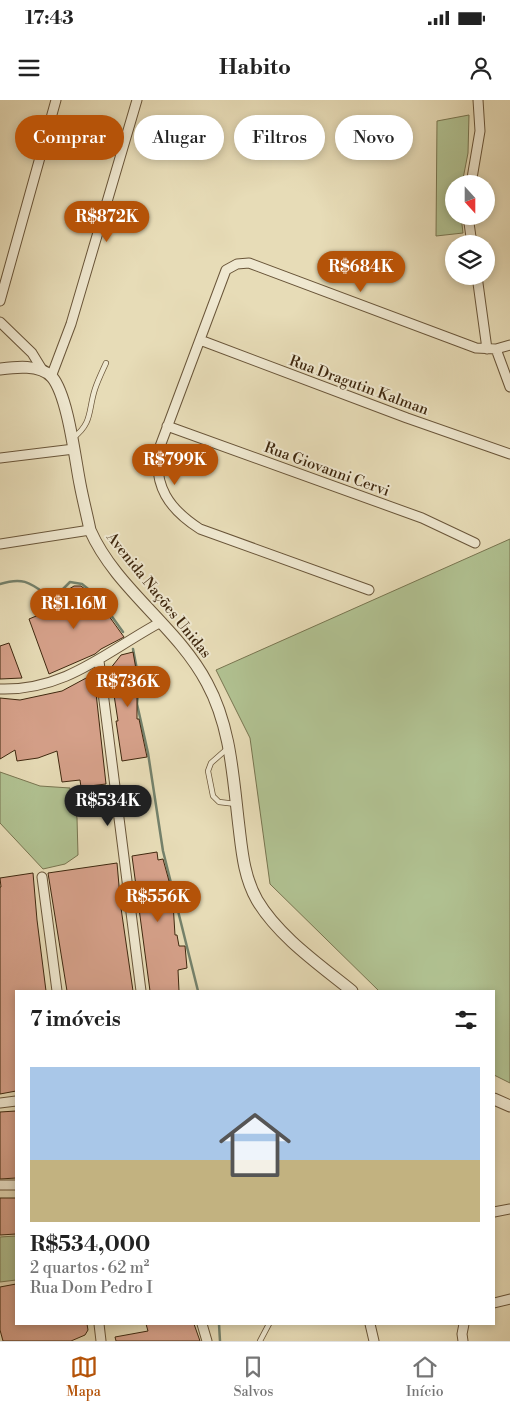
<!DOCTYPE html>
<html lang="pt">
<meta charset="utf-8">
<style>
body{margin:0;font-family:"Libre Bodoni",serif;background:#f6f6f6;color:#222;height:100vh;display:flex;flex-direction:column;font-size:19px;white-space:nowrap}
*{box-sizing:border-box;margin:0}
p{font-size:16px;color:#767676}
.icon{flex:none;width:28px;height:28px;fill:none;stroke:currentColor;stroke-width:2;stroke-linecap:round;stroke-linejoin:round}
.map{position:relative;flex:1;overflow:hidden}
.sheet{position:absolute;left:15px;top:890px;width:480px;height:335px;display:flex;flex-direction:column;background:#fff;border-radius:0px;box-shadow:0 2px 8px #0003}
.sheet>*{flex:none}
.hud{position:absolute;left:15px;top:15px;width:480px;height:45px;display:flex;gap:10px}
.needle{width:32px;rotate:159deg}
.fabs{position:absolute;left:445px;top:75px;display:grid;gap:10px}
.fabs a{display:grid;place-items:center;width:50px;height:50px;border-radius:50%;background:#fff;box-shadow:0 2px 8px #0003;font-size:25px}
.price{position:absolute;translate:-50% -42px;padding:0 11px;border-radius:18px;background:#b45309;color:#fff;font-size:16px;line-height:32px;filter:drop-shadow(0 1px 2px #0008)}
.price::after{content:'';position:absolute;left:50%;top:30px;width:15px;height:11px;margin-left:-8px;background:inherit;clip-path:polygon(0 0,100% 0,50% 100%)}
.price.selected{background:#222;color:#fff}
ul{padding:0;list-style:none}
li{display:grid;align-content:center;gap:10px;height:265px;padding:0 15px}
li span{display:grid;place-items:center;height:155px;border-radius:0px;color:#555}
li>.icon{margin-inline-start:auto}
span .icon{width:90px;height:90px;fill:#fffc;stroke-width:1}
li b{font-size:21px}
h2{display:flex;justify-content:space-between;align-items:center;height:60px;padding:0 15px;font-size:21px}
.tag{padding:0 18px;border-radius:22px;background:#fff;box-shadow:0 2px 8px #0003;font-size:18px;line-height:45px}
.tag.selected{background:#b45309;color:#fff}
.status{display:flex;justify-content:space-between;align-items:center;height:35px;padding:0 25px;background:#fff;direction:ltr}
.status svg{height:14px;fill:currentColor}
header{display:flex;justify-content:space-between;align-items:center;height:65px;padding:0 15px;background:#fff;font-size:22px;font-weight:700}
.menu{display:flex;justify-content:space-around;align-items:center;height:70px;border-top:1px solid #e0e0e0;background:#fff;font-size:14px;color:#767676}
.menu a{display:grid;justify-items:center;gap:2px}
.menu .selected{color:#b45309}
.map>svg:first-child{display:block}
.green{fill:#b1c292;stroke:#787550}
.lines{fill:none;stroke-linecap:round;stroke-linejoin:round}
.stream{stroke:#74816b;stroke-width:2.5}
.building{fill:#d5a089;stroke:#3f280f}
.service-casing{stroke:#695539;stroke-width:6}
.minor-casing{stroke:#695539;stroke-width:11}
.tertiary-casing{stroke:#695539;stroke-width:13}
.service{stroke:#efe8d0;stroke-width:4.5}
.minor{stroke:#efe8d0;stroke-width:9}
.tertiary{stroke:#efe8d0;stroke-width:11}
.labels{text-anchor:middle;stroke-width:4;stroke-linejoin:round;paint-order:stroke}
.street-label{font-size:15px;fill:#3f280f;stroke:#efe8d0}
</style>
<div class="status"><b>17:43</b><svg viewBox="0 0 49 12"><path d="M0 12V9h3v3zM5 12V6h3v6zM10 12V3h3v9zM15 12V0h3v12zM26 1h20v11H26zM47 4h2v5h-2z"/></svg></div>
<header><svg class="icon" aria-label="menu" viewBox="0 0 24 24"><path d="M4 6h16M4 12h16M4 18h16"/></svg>Habito<svg class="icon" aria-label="person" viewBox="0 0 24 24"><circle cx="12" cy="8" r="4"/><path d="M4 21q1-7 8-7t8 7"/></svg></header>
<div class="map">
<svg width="510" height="1241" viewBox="0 0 510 1241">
<rect width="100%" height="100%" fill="#e7dcb7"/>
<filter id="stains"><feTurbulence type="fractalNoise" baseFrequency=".004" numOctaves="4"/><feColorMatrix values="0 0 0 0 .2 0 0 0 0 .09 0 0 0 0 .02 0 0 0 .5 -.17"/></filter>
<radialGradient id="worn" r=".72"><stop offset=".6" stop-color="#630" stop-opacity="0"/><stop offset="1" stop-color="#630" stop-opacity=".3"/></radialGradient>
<path class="green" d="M469,15L468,53L462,84H454V116H461L463,133L436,136L437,21Z
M510,439V983L494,975V891H379L270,784L250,638L216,570Z
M0,672L40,686L70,688L77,718L78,755L65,764L43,769L0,723Z
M16,1136V1180L0,1182V1137Z"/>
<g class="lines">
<path class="stream" d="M0,484C22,477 29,482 46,494L61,491L70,482L82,484L98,497L123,532
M133,549L139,580L137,604L148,653L163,751L198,891
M219,1224L220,1241"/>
</g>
<path class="building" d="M74,486H81L96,498L124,537L101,549L95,554L49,574L29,519L46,512L58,510L69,505L61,494Z
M9,543L22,578L0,579V546Z
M133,552L137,575V619H139L147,657L122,661L116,621H118L110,569L121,555Z
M88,577L95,582L96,593L106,684L81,687L80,680L62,682L57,651L38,658L17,661L15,650L0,659V598L20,600L62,591Z
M157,752L158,760L163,759L175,803H173L175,835H177L179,846H185L187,868L178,870L179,891H150L132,756Z
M117,763L121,808L133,891H67L48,773Z
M33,773L37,820L46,891H16V991L0,994V787H1L0,778Z
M16,1011V1078L0,1079V1012Z
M0,1098H16V1134L0,1135Z
M16,1184V1224H87L88,1230L85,1235L71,1241H3L0,1230V1187Z
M146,1224H194L200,1241H116L115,1237L148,1231Z"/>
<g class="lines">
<defs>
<path id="service" d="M73,338C93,323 88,310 95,289C98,280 102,272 106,263
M228,648L211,663L208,671L213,696L219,702L236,704
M260,1241L269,1224"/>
<path id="minor" d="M471,84L480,31L478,0
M468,116L472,144
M477,176L487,249
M0,201L56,0
M0,222L32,253L43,271
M200,240L407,318L510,354
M496,249L510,287
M51,277L71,224L137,0
M167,326L422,418L475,443
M0,358L74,349
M0,444L90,430
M369,490L200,429C169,409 153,386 159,349L226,170L237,164L249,163L476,248L496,249L510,245
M99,561L141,891
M0,589C66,591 107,551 161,522
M42,777L57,891
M0,1003L16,1001
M0,1085H16
M494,1112L510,1109
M494,1203L510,1199
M99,1224L101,1241
M202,1224L207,1241
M370,1224L374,1241
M463,1241L462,1234L464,1224"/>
<path id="tertiary" d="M0,269C15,267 40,264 52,277C68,296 75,359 80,384C83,400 87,415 90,430C116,489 177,526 207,583C231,627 233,678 239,727C242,752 244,777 257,800C278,836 320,865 352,891
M494,999L510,1006"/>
</defs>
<use href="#service" class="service-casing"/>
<use href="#minor" class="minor-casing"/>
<use href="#tertiary" class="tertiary-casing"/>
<use href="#service" class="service"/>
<use href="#minor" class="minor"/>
<use href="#tertiary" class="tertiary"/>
</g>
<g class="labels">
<g class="street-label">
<text transform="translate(359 285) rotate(20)" y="5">Rua Dragutin Kalman</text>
<text transform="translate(327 369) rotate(20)" y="5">Rua Giovanni Cervi</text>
<text transform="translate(159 495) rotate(51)" y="5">Avenida Nações Unidas</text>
</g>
</g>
<rect width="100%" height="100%" filter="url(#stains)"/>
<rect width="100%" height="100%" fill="url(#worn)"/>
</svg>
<div class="fabs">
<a><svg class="needle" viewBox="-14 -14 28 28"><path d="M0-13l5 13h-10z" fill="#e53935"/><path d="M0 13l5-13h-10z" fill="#767676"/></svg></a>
<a><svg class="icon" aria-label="layers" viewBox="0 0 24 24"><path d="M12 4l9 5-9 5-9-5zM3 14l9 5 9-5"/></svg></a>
</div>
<b class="price" style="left:107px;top:143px">R$872K</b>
<b class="price" style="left:361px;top:193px">R$684K</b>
<b class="price" style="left:175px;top:386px">R$799K</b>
<b class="price" style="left:74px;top:530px">R$1.16M</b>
<b class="price" style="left:128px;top:608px">R$736K</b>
<b class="price selected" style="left:108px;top:727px">R$534K</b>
<b class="price" style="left:158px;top:823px">R$556K</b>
<div class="hud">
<a class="tag selected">Comprar</a>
<a class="tag">Alugar</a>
<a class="tag">Filtros</a>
<a class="tag">Novo</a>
</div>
<section class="sheet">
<h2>7 imóveis<svg class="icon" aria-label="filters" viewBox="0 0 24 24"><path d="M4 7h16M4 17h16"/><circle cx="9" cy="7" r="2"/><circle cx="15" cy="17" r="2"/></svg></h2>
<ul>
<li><span style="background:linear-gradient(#a9c7e8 60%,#c2b280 0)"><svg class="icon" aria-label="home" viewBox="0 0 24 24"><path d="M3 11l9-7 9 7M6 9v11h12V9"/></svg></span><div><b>R$534,000</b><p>2 quartos · 62 m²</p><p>Rua Dom Pedro I</p></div></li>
</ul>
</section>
</div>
<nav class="menu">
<a class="selected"><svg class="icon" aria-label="map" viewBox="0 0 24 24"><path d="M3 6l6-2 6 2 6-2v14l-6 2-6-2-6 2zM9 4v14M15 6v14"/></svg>Mapa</a>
<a><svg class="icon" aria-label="saved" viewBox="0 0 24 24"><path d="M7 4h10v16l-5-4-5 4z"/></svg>Salvos</a>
<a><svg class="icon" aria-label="home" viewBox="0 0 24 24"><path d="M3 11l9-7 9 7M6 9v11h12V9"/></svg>Início</a>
</nav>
